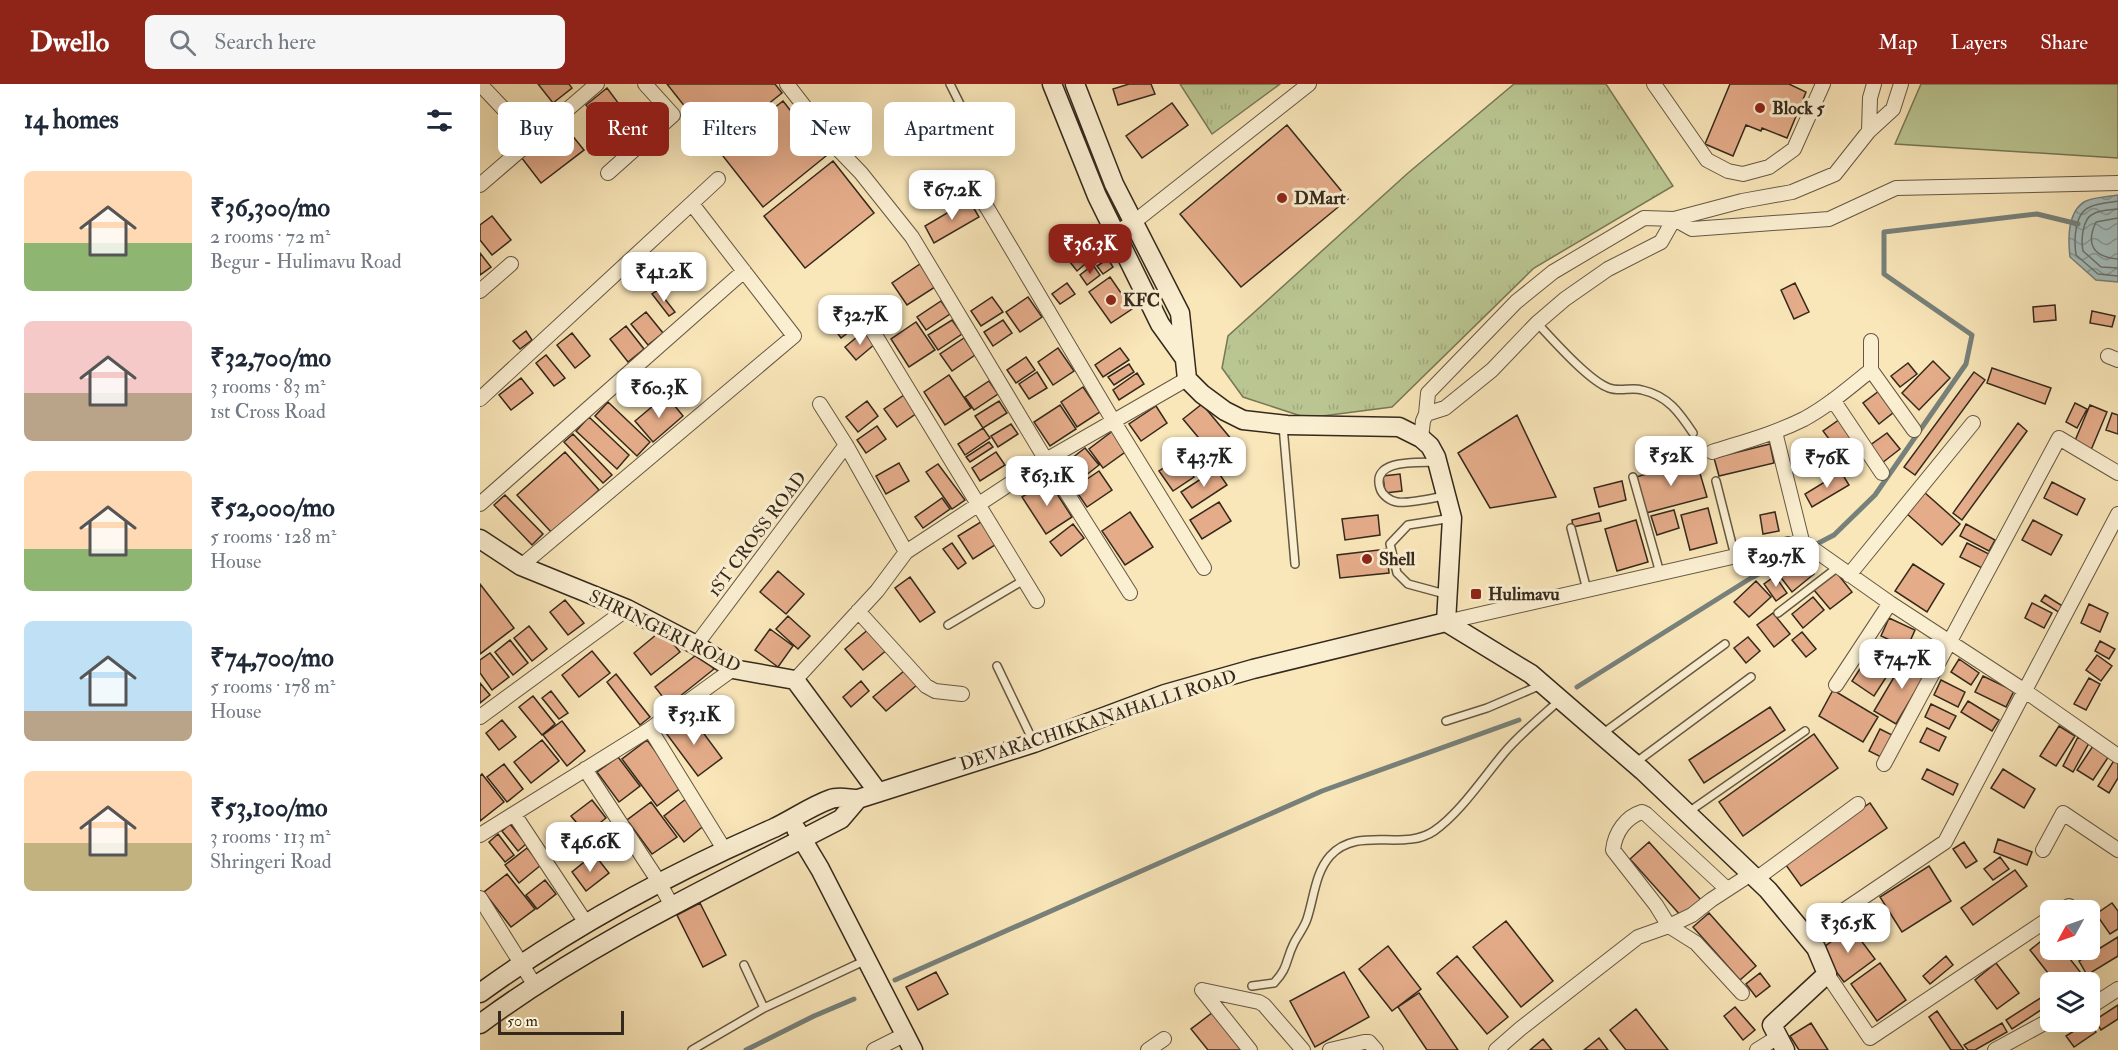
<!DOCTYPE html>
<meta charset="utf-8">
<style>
body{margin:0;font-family:"IM FELL Double Pica",serif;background:#f6f6f7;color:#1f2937;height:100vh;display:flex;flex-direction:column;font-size:22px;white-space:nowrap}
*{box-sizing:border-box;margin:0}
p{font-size:20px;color:#747a83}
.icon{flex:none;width:33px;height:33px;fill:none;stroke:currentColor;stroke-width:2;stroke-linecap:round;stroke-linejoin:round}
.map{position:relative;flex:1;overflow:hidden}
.panel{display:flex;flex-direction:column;background:#fff;width:480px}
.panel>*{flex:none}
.banner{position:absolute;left:18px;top:18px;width:570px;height:54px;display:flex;gap:12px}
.needle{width:39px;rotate:230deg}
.fabs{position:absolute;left:1560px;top:816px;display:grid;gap:12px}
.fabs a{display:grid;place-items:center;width:60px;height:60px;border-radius:9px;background:#fff;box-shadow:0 6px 24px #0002;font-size:30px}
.scale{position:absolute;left:18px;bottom:15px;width:126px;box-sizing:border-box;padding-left:6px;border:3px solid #34291c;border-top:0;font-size:16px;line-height:21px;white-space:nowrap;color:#34291c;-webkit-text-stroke:4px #fbefd2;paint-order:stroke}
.price{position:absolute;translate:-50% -51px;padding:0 14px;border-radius:12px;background:#fff;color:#222;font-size:20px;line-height:39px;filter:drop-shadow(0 2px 3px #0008)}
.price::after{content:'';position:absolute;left:50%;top:36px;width:18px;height:14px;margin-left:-9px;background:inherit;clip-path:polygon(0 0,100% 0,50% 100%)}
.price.on{background:#8f2418;color:#fff}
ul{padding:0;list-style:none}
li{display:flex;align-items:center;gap:18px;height:150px;padding:0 24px}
li span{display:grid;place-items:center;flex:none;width:168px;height:120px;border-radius:9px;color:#555}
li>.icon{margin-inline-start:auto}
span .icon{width:72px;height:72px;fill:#fffc;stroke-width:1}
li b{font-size:26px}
h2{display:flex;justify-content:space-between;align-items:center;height:72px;padding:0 24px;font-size:26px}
.pill{padding:0 21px;border-radius:9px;background:#fff;box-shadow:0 6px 24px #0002;font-size:21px;line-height:54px}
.pill.on{background:#8f2418;color:#fff}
header{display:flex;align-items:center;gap:36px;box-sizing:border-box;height:84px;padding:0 30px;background:#8f2418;color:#fff}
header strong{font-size:28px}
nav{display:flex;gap:33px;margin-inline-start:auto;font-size:21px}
.search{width:420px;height:54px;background:#f6f6f7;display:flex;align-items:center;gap:15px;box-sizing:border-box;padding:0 21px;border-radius:9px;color:#747a83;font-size:22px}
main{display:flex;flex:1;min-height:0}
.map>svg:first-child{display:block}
.grass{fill:url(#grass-tufts);stroke:#777857;stroke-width:1.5}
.park{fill:#bac692;stroke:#777857;stroke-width:1.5}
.water{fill:url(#water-waves);stroke:#77817b;stroke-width:1.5}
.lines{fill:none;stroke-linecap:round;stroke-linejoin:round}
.shore{stroke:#6c726c;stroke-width:1.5}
.stream{stroke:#77817b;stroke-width:5}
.building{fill:#e5ac8a;stroke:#34291c;stroke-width:1.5}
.lane-casing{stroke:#655843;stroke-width:10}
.street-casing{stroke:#655843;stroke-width:16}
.secondary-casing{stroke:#34291c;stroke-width:21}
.lane{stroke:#fbefd2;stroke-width:7}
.street{stroke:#fbefd2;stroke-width:14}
.secondary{stroke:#fbefd2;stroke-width:18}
.poi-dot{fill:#8f2418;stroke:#fbefd2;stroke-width:2}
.labels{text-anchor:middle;stroke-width:6;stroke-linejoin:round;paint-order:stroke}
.poi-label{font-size:18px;font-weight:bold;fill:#34291c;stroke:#fbefd2;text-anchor:start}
.street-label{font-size:18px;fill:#34291c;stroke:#fbefd2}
</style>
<header>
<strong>Dwello</strong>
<div class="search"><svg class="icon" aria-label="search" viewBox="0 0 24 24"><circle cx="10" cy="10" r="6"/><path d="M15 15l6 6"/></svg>Search here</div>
<nav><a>Map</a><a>Layers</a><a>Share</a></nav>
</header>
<main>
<section class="panel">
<h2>14 homes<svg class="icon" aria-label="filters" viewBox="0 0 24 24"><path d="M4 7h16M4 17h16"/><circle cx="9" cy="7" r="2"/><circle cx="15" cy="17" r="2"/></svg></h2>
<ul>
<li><span style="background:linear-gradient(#ffd9b3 60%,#8fb573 0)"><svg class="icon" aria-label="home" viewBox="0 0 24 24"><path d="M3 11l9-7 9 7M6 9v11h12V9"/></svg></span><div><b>₹36,300/mo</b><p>2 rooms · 72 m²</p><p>Begur - Hulimavu Road</p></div></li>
<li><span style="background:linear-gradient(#f6c9c9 60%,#b9a48a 0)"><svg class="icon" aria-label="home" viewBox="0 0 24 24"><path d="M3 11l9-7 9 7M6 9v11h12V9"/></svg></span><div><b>₹32,700/mo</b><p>3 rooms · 83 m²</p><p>1st Cross Road</p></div></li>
<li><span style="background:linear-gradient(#ffd9b3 65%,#8fb573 0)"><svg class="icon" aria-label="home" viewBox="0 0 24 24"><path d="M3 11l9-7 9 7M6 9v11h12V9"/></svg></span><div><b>₹52,000/mo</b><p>5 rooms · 128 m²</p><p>House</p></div></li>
<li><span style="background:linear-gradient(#bfe0f5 75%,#b9a48a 0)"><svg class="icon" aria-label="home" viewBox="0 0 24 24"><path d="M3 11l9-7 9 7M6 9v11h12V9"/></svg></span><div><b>₹74,700/mo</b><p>5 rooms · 178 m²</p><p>House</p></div></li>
<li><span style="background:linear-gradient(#ffd9b3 60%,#c2b280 0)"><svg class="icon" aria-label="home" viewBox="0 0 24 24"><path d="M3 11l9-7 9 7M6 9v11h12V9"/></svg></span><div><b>₹53,100/mo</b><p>3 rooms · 113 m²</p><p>Shringeri Road</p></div></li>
</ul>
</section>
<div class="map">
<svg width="1638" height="966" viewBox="0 0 1638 966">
<defs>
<pattern id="grass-tufts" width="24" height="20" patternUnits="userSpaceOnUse" patternTransform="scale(1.5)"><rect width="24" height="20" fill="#bac692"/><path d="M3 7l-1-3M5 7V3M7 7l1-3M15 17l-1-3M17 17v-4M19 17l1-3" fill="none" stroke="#a0aa7d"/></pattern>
<pattern id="water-waves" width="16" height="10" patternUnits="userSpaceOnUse" patternTransform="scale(1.5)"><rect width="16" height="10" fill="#a4bcbb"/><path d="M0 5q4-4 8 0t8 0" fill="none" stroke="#869997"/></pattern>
</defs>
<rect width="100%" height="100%" fill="#f9e6b9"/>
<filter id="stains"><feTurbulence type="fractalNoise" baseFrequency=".00333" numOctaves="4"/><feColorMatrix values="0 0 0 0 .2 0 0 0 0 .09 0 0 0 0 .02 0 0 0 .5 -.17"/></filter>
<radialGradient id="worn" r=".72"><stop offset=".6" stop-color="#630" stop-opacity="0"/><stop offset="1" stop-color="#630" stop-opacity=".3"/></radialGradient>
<path class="grass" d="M700,0H800L732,50Z
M1034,0H1126L1193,102L1054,184L912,323L827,334L763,313L742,284L748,252L928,89Z"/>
<path class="park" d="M1441,0H1638V74L1415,60Z"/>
<path class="water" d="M1638,111V198L1616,196L1590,173C1588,156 1587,129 1604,118C1612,113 1629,113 1638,111Z"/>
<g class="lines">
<path class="shore" d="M1638,117C1629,119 1618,119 1610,123C1594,129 1594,157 1596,171L1618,190L1638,192
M1638,125C1631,126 1620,126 1613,130C1602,135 1601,157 1603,167L1621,183L1638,184
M1638,134L1616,138C1605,161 1614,173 1638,175"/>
<path class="stream" d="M1097,603L1271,494L1354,451L1395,411L1486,280L1492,251L1404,190V148L1557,130L1598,140
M415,896L842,707L1039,636
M266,966L334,932L374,915"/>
</g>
<path class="building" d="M58,0H89L92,4L73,19Z
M187,0H295L302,9L236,62Z
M649,0H671L675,10L638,21L633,5Z
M1250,0H1309L1326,8L1307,54L1282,44L1281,47L1266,41L1253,72L1225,60Z
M127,4L139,20L118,36L106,21Z
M303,17L346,72L283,123L239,67Z
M692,19L708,41L662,74L646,52Z
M83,40L104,66L61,99L41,73Z
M807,41L868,115L761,203L700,130Z
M353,77L394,129L325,184L284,132Z
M489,116L499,133L454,159L445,142Z
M12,132L31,156L12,171L0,156V141Z
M613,158L620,167L597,187L590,178Z
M0,169L11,183L0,191Z
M628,175L633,183L623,190L617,182Z
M440,180L455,203L427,221L412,199Z
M613,181L620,191L607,201L600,191Z
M630,193L652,225L631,239L609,208Z
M587,199L595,210L580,220L572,210Z
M1315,199L1329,228L1314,235L1301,206Z
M178,206L195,228L189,232L172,210Z
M512,213L523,228L501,242L491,227Z
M548,213L562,233L540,248L526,228Z
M461,217L470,230L446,246L437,233Z
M1575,221L1576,236L1554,238L1553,223Z
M371,223L382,238L361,254L350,239Z
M1612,227L1635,232L1632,243L1610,239Z
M166,228L183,249L168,261L151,240Z
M472,236L482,250L458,266L448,251Z
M523,236L532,249L513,262L504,248Z
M436,238L455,266L429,283L411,255Z
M146,242L164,265L148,278L130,255Z
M46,247L52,256L40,265L33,257Z
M384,247L395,260L376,276L365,263Z
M92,249L110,272L95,284L77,261Z
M484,254L495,271L472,287L460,270Z
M578,264L594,287L573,301L558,278Z
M640,264L649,276L623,293L615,281Z
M66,271L85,294L74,302L56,279Z
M546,273L555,286L536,299L527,286Z
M1453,277L1470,294L1439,326L1422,309Z
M1428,279L1437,290L1420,303L1411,292Z
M649,280L654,288L634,301L628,293Z
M1512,284L1571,304L1565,320L1507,299Z
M557,288L567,304L549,315L539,300Z
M1494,288L1505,296L1435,391L1424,383Z
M657,289L664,300L639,316L633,306Z
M469,291L491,324L465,341L444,308Z
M41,294L53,309L31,326L19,311Z
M509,297L518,310L494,326L485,313Z
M603,303L620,328L597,343L581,318Z
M1399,307L1414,328L1399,340L1383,319Z
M186,311L203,332L173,358L155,337Z
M424,311L437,329L417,343L404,325Z
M387,317L398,332L378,348L366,333Z
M519,317L527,329L503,344L495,332Z
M128,318L170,358L157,372L115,332Z
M1595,319L1607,325L1597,344L1586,338Z
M722,320L752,356L733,371L703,335Z
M580,321L596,345L570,362L554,338Z
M1610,321L1627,328L1611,366L1594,359Z
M676,322L687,339L661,357L649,340Z
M1632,329L1638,331V350L1626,346Z
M1037,331L1076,413L1010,424L978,369Z
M109,333L149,371L137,385L96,347Z
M1363,333L1377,353L1358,367L1343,347Z
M1538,339L1547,347L1482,436L1473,429Z
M531,340L538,350L518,363L511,352Z
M397,342L406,355L386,369L377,356Z
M503,344L510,354L485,371L478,360Z
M634,346L648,366L623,384L609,365Z
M1407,349L1420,365L1402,379L1389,362Z
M93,350L132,391L123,399L84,358Z
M509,358L513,363L490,378L486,373Z
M1290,360L1294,379L1239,392L1234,374Z
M605,364L619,381L595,400L582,382Z
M721,364L731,380L718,389L708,373Z
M85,368L119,406L72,449L37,411Z
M516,368L525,381L500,397L492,384Z
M700,373L714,393L693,407L679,387Z
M1216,376L1227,413L1166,429L1156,393Z
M419,379L429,397L406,410L396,392Z
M458,380L485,416L472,425L446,388Z
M736,385L747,401L712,424L701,408Z
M619,387L632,406L607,423L594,404Z
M1361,388L1369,401L1332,423L1325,410Z
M920,390L922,407L905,409L903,392Z
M568,396L592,433L566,450L542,413Z
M1142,397L1146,416L1119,423L1114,404Z
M1572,398L1605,415L1597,431L1564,414Z
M1444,408L1480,440L1462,461L1426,429Z
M25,411L63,450L52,461L14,421Z
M462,414L470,425L443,444L435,433Z
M739,418L751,437L722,455L710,436Z
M1228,424L1237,459L1210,466L1201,431Z
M1194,426L1199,444L1177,451L1171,432Z
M650,428L673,463L645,481L622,447Z
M1295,428L1299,447L1283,450L1280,431Z
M1119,429L1121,437L1093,443L1092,436Z
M898,431L900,451L865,456L862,435Z
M504,436L518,459L493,475L478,452Z
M1156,436L1168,478L1137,487L1125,445Z
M1553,436L1582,451L1571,471L1542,456Z
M593,440L604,454L581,472L570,458Z
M1486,440L1515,456L1509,467L1480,452Z
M472,459L486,479L478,485L463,465Z
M1487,459L1511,471L1504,485L1480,473Z
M907,465L909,489L860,494L857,471Z
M1321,474L1334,490L1312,508L1299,491Z
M1433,480L1464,500L1447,528L1415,507Z
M298,487L324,510L306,530L280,508Z
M1356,488L1372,508L1350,525L1334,506Z
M1295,492L1307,509L1296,517L1284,500Z
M430,493L455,528L440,538L415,504Z
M1276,497L1291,513L1269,533L1254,518Z
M0,500L34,544L0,570Z
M1565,511L1584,523L1580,529L1561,517Z
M1333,513L1344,526L1323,544L1312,530Z
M85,516L104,539L88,551L70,528Z
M1552,519L1572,529L1564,544L1545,534Z
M1609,520L1628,529L1620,548L1601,539Z
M1293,529L1310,550L1294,563L1277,541Z
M308,532L330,552L318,565L296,545Z
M1409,534L1435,546L1427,564L1401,552Z
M49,542L67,565L52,577L34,554Z
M390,544L408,565L383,586L365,565Z
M290,545L313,562L298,583L275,566Z
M182,546L200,568L171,591L154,569Z
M1322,548L1336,565L1326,573L1312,556Z
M1268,553L1280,567L1266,579L1254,564Z
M30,556L48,579L33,591L15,568Z
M1620,557L1635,565L1629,575L1615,567Z
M1396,560L1418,575L1394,612L1372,597Z
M112,567L130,589L99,613L82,591Z
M220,568L234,585L189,621L175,603Z
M10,569L29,593L12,606L0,589V576Z
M1427,571L1449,584L1416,640L1394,627Z
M1617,571L1632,582L1621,597L1606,586Z
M1479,575L1499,589L1491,601L1471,588Z
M424,587L437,601L406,627L393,613Z
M136,590L170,633L160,641L127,598Z
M1503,592L1534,607L1526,623L1495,608Z
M1609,594L1620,600L1606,626L1594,620Z
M1461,596L1485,608L1478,623L1454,611Z
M381,597L389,607L371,623L363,613Z
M0,599L10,611L0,619Z
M1353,606L1398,633L1383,658L1339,632Z
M71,607L88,629L79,635L62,614Z
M53,612L75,640L62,651L39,623Z
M1488,617L1519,636L1512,647L1481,628Z
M1451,620L1476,632L1469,645L1445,633Z
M1290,623L1305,646L1224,699L1209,676Z
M210,631L242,674L218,692L186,649Z
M22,636L36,653L19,666L6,649Z
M82,637L105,667L87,682L63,651Z
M1579,642L1595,652L1576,682L1560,672Z
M1447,644L1466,653L1459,667L1440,658Z
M1400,645L1414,652L1403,674L1389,667Z
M1334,650L1358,684L1263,752L1239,718Z
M1598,653L1609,659L1593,688L1583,682Z
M62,656L79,677L51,699L34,678Z
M167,656L202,703L177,722L142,675Z
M1615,659L1631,669L1613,696L1597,686Z
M138,673L160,702L139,718L117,688Z
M1635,675L1638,677V694L1629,709L1618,702Z
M24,680L43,705L27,718L7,693Z
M1447,685L1478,700L1473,711L1442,695Z
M1523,685L1555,705L1544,724L1511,704Z
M2,690L24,718L0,737V692Z
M206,715L226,740L204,758L184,732Z
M112,716L126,734L106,750L91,732Z
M171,718L197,753L172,770L147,736Z
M1390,719L1407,744L1321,802L1303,777Z
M30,740L46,760L38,767L22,747Z
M99,746L109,759L88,776L78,763Z
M18,750L34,771L25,778L9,758Z
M1518,755L1552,768L1547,781L1514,768Z
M1169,758L1221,816L1202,833L1150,775Z
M1484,758L1497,777L1486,784L1473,765Z
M47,764L61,781L39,799L25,781Z
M114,770L129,789L106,807L92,788Z
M1520,773L1529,785L1513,796L1504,785Z
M1449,782L1471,817L1422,848L1400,813Z
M1535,786L1547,802L1493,841L1481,824Z
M27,790L55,825L31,843L4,808Z
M65,796L76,810L57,825L46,811Z
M220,819L246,871L223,883L197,831Z
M1632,819L1638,827V845L1630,850L1616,830Z
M1229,829L1276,882L1260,896L1213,843Z
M1026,837L1073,897L1041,923L993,863Z
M1371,843L1395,875L1364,898L1340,866Z
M1570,850V866H1583L1601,889L1588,898H1575L1550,866Z
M1638,853V872L1607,891L1599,877Z
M908,862L941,905L912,927L879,885Z
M977,872L1028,933L1007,950L957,889Z
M1466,872L1473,881L1450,900L1443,892Z
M1400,879L1426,916L1397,937L1371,900Z
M1516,879L1539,909L1517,925L1495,896Z
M456,888L468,910L438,926L426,903Z
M864,888L889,933L835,963L810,917Z
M1280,889L1290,902L1276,913L1266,900Z
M1570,908V920L1532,945L1526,936Z
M939,909L978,966H947L918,923Z
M1638,921V935L1621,946L1615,936Z
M1255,923L1275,946L1263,956L1244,932Z
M737,925L769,966H728L711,945Z
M1156,925L1188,966H1146L1130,946Z
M1457,927L1484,966H1471L1449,933Z
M1608,938L1616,948L1594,963L1586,952Z
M1331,939L1348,966H1319L1310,952Z
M1522,939L1527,948L1495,966H1488L1484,961Z
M1119,954L1128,966H1104Z
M1063,955L1072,966H1050Z"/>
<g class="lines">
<defs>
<path id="lane" d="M470,0L486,32L482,49
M1057,239C1073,256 1109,297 1129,304C1139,308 1152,303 1162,306C1188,312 1199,328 1213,349
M803,342L815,480
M957,378C939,379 891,374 900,404C902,411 910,417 917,418C927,420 953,414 964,412
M1153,393L1180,489
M1236,397L1255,472
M1091,444L1107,506
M965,510L928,500L917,489L910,460L928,441L972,434
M1298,529L1358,483
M468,541L544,496
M517,582L554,659
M966,637L1007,624L1061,601
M1122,650L1245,560
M1155,679L1271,593
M1207,729L1325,647
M264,881L284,924L384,877
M772,902L794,899C809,883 805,877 814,859C818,851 824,844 827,835C834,814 835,789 850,772C878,741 923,768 954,747C980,729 1003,694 1024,669C1041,649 1061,633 1080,616
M212,966L284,924"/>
<path id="street" d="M0,0L52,55
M307,0L355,62L381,89L432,153L566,376L650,509
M1174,0L1227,76L1248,87L1263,90L1289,83L1314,65L1343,0
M1389,47L1390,14L1394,0
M128,89L193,31L165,0
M0,101L117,0
M496,105L634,338L724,484
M1194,135L1212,145L1349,135L1416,104L1638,99
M635,149L654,138L829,0
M0,207L31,180
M381,228L557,517
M1628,272L1638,276
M1391,286L1434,346
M0,315L238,95
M1353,316L1402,389
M340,320L366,361L426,468
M946,330L965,324L1012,286L1057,239L1085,215L1128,185L1181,158L1194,135
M1295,348L1322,457L1410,519L1545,607L1638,672
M941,354L943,337L946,330L948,309L1036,218L1073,188L1164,134L1194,135L1262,117L1312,108L1355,90L1389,47L1413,25L1421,0
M1232,368C1263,358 1294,350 1324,335C1348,322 1370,303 1391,286V257
M0,420L264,187
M41,482L314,252L212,120
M1369,491L1493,339
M378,527L446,602L455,607L482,610
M966,538L1322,457
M216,561L366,361
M315,596L397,507L426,468L566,376L707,295
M1356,601L1410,519
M0,633L147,525
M170,645L244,765
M1404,680L1579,354L1638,389
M105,685L179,798L192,822
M34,730L106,839
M0,751L170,645L253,585
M1563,766L1583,729L1638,766
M1276,795L1378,720
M1247,805L1166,730L1162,728C1146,733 1135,748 1133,766L1176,821L1189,842L1212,831L1231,816L1271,790
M0,814L54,900
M1582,826L1589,822
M1326,852L1465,758L1638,430
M1347,890L1390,954L1570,834
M722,906L779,918L784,921L823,966
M722,906L770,966
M1610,923L1638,905
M394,966L424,951
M668,966L684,955
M850,966L884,958H889L896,966
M1016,966L1040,945L1158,853L1189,842L1216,859L1262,909
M1277,966L1298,953
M1515,966L1570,936"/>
<path id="secondary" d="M572,0L617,112L680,240L703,272
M595,0L634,100L700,229L707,295L722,310L745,327L763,336L807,341L919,343L941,354L950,362L956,373L972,434L966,538
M0,455L41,482L147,525L216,561L253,585L315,596L398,708
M966,538L1051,590L1163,687L1288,806L1336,864L1347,890L1292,941L1305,966
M316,745L340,785L433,966
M0,909C91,843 191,789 294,744C313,735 331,722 351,715C358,712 370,715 378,715L554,659L685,610L773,585L966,538
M0,940C112,857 238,799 361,735L378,715"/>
</defs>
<use href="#lane" class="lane-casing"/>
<use href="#street" class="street-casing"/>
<use href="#secondary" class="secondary-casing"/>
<use href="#lane" class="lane"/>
<use href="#street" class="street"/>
<use href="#secondary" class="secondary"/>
</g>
<g class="poi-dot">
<circle cx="1280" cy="24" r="6"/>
<circle cx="802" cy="114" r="6"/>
<circle cx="631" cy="216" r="6"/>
<circle cx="887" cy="475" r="6"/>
<rect x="990" y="504" width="12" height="12" rx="3"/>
</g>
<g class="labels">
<g class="poi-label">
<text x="1292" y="30">Block 5</text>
<text x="814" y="120">DMart</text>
<text x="643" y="222">KFC</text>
<text x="899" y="481">Shell</text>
<text x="1008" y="516">Hulimavu</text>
</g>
<g class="street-label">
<text transform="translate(277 450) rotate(-53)" y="6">1ST CROSS ROAD</text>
<text transform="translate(185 547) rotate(26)" y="6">SHRINGERI ROAD</text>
<text transform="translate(618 636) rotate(-18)" y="6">DEVARACHIKKANAHALLI ROAD</text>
</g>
</g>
<rect width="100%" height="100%" filter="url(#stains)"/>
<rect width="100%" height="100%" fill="url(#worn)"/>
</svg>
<div class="fabs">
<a><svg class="needle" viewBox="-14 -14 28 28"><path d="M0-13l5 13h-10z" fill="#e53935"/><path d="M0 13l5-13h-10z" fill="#747a83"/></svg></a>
<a><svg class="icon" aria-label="layers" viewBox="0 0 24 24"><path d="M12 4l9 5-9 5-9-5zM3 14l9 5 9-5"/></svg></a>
</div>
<div class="scale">50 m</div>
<b class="price" style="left:472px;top:137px">₹67.2K</b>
<b class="price on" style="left:610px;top:191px">₹36.3K</b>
<b class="price" style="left:184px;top:219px">₹41.2K</b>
<b class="price" style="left:380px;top:262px">₹32.7K</b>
<b class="price" style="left:179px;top:335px">₹60.3K</b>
<b class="price" style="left:1191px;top:403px">₹52K</b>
<b class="price" style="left:724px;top:404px">₹43.7K</b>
<b class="price" style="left:1347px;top:405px">₹76K</b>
<b class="price" style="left:567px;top:423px">₹63.1K</b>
<b class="price" style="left:1296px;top:504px">₹29.7K</b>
<b class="price" style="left:1422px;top:606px">₹74.7K</b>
<b class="price" style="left:214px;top:662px">₹53.1K</b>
<b class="price" style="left:110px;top:789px">₹46.6K</b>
<b class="price" style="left:1368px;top:870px">₹36.5K</b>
<div class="banner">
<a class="pill">Buy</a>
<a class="pill on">Rent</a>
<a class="pill">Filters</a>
<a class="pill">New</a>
<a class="pill">Apartment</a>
</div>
</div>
</main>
